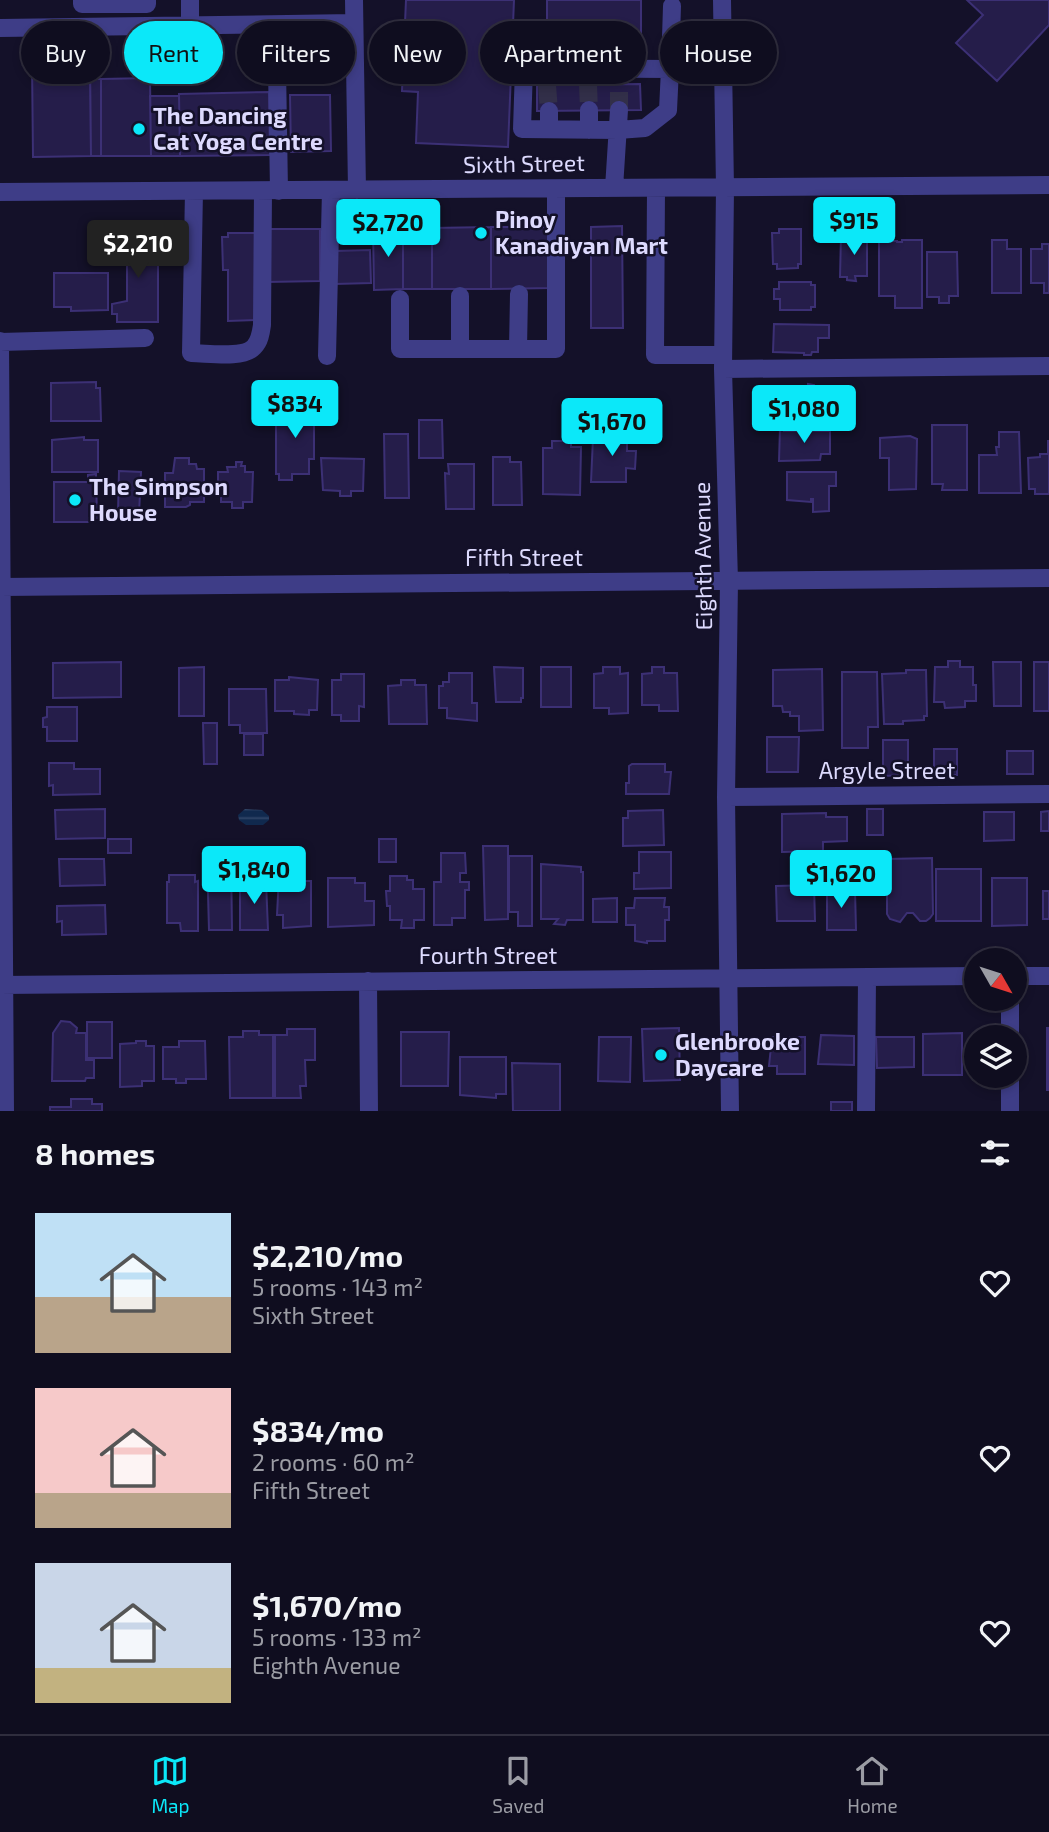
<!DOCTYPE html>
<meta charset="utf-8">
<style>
body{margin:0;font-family:"Exo 2",sans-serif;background:#181628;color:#f1f3f6;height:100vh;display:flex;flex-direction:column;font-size:26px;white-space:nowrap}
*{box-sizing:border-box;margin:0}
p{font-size:23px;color:#9b9ca4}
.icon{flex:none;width:38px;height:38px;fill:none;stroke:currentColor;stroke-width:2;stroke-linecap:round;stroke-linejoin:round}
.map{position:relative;height:1111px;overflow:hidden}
.details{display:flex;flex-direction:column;background:#0f0d1f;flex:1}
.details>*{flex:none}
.guide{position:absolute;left:21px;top:21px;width:1008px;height:63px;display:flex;gap:14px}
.needle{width:46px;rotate:129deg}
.controls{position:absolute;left:964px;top:948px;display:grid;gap:14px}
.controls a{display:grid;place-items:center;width:63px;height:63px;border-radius:50%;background:#0f0d1f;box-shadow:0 4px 10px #0003,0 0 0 2px #2f2d3d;font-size:35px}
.price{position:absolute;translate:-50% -60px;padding:0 16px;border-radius:7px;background:#0be8f9;color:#111;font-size:23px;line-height:46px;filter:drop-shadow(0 2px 4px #0008)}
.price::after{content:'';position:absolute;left:50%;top:42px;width:21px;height:16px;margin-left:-10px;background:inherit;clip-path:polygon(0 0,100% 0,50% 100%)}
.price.on{background:#222;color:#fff}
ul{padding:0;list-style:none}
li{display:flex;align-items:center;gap:21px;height:175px;padding:0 35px}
li span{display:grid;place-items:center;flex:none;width:196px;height:140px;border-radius:0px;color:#555}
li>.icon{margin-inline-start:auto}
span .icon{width:84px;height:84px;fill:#fffc;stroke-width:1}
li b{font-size:30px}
h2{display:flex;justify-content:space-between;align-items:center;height:84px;padding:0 35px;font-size:30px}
.pill{padding:0 24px;border-radius:32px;background:#0f0d1f;box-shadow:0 4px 10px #0003,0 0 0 2px #2f2d3d;font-size:24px;line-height:63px}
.pill.on{background:#0be8f9;color:#111}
.dock{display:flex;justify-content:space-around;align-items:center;height:98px;border-top:2px solid #2f2d3d;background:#0f0d1f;font-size:19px;color:#9b9ca4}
.dock a{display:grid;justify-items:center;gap:4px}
.dock .on{color:#0be8f9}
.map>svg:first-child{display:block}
.water{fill:url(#water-rules)}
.building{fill:#251d4a;stroke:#3c3075;stroke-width:2}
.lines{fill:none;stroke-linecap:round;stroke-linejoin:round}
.minor-tunnel{stroke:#322f49;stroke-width:18;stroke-dasharray:18 9;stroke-linecap:butt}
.minor{stroke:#3e3d87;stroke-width:18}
.poi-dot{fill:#0be8f9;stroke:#141129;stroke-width:2.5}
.labels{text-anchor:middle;stroke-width:5;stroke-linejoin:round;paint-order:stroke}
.poi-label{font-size:23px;font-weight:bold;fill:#dddafe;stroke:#141129;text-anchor:start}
.street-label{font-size:23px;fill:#dddafe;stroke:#141129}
</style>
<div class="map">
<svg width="1049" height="1111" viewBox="0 0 1049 1111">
<defs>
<pattern id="water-rules" width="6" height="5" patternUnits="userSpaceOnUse" patternTransform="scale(1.75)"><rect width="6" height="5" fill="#10294e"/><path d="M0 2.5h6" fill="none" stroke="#324769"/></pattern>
</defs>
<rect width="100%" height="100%" fill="#141129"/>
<path class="water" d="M245,809L262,810L269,816V820L263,825H246L239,820L238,815Z"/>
<path class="building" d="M406,0H514L508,147L416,143L418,92L402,91Z
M547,0H641V33L611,34V39H574V34H547Z
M967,0H1049V25L997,81L956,43L983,15Z
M90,61L91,156L33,157L32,62Z
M150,78L151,156H101V79Z
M90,79H101V156H91Z
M640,84L641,110L537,111V85Z
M269,92L270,155L180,156L179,94Z
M290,95H330L331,151L291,152Z
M150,96H179L180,156H151Z
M622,226L623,328H591V227Z
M491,227V289H432V228Z
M491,227H550V288L491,289Z
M373,228H403V289L374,290Z
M403,228H432V289H403Z
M267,229H320V281L267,282Z
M779,229H801V264H798V268L777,269V264H773L772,233H779Z
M228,233H257L258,320L228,321V270H223L222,237H228Z
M841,235H867V276H855L856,281L847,280V277H840Z
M158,240V322H117V314H112V304L127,301V262H108V241Z
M902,240H922V308H895V296H879V241H897V242H902Z
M992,240H1007V249H1021V293H992Z
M1042,244H1049V293H1044V283H1031V249H1042Z
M370,250L371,283L335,284V251Z
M927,252H957L958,296H949V303H939V297H927Z
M54,273H108V310L71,311V307H54Z
M779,282H811V285H815V307H811V310H780V299H774V289H779Z
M774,324L829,325V338H818V352H812L811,355H804V353L773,352Z
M96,382V388H100L101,421H51V383Z
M808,384L814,385V389H828V398H846V417H823V421L776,420V402H782V389H808Z
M290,403H314V459H309V474H292V480H279V474H276V411H290Z
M419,420H442L443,458H419Z
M932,425H967V490H942L943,484H932Z
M798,427H807V431H830V454H821L820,460L779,461L780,428H784V431H798Z
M609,428L624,429V438H627V451H636L635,469L626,468V482H591L593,438H609Z
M999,432H1019L1021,493H979V455H997L996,447H999Z
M384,434H408L409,498H385Z
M910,436L917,439L916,489L889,490V458H880V438Z
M84,437V440H98V472H52V440Z
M552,441H571V447H581L580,495L543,494V448H552Z
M1048,441H1049V494H1035V489H1029L1028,458L1040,457V454H1048Z
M493,457H510V462H521L522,505H493Z
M175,458H189V464H196L197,469H204V502H190V505L186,507H165V473H173Z
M321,458L364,459L363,491H351V496H340V491L323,490Z
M236,462H242L241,466H245V472H253L252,502H243V508H232V502H221V490H218V472H228L227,467H236Z
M448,464H474V509H446L445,473L449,474Z
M119,471L141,472L139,514L118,513Z
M787,472H836V486H829V511L813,512V499H811V502L787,500Z
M96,474L97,518H89V522H54V482H88V475Z
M948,661H960V667H973V685H976V701H965V707L945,708L944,702H934L935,667H948Z
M121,662V697L53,698V663Z
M993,662H1021V706H994Z
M1034,662H1049V711H1034Z
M204,667V716H179V668Z
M494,667L523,668V698H521V702H496Z
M541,667H571V707H541Z
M603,667H620V674L628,673V713L609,714V708H594V674L603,673Z
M652,667H664V673H677L678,711H659V705H642V674L652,673Z
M822,669L823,730L799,731V716H790V712H783L782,706H773V670Z
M906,670H926L927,716H924V720L903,721V724H884L882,674L906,673Z
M842,672H877L878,727H868V748H842Z
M449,673H472V703H477V721L447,718V708H439V686H443V682H449Z
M341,674H364V707L359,706V721H341V715H332V680H341Z
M289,677L318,680L317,710H309V715L294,714V711H275V680H289Z
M401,680H415V685H426L427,724H389L388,686L401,685Z
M229,689H266L267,733H240V725H229Z
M47,707H77V741H47V727H43V718L47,717Z
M203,723H217V764H204Z
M244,734H263V755H244Z
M767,737H799L798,772H767Z
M883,740H908V775L883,776Z
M934,749H957V775H934Z
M1007,751H1033V774H1007Z
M49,763H74V769H100V794L53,795V785L49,786Z
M632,764H665V772H671L669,794H626V783H629V766Z
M105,809V838L56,839L55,810Z
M867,809H883V835H867Z
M663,810L664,845L623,846V818H628V811Z
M1049,811V831H1041V812Z
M984,812H1014V840L984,841Z
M826,813V817H847V841L823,842V851L782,852V814Z
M108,839H131V853H108Z
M379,839H396V862H379Z
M483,846H508V919L485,920Z
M639,852H671V888L634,889V873H639Z
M441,853H465L466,873H460V882H469V890H465V918H452V925H434V882H441Z
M231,856L232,930H209L207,857Z
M509,856H532V926H518V912H509Z
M932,858L933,914L930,918L926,921H920L913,913H907L900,922L890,919L887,914V859Z
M59,859H104L105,885L60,886Z
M541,864L581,867V872H583V920H567L565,925L554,924L558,919H541Z
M936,869H981V921H936Z
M169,875H195V882L198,881V931H181L180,923H167V882H169Z
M279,876H302V881H311V926L283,928V915H277Z
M390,876H407V880H413V889H424V920H414V928H401L402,920H390V906H387L386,891H390Z
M328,878H355V883H365V901H374V925L328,927Z
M992,878H1027V925L992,926Z
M243,881H266L268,930H240V887H243Z
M814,885L815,921H777L776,886Z
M827,890H855L856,930H827Z
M1043,891H1049V919H1043Z
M617,898V922H593V899Z
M635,898H665L664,907H669V920H665V941H647V943L635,941V925H626V908H634Z
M105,905L106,934L62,935V921L57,922V906Z
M61,1021L70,1022L77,1028L76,1033H86V1060H94V1078H86L85,1081H52L53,1033Z
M87,1022H112V1058H87Z
M679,1028L680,1080L644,1081L642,1029Z
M1047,1028H1049V1090H1047Z
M287,1029H315V1060H305L306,1086H300L301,1098H275V1035H287Z
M243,1031H259V1035H273V1098H230L229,1037H243Z
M401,1032H449L448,1086H401Z
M962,1033V1075H923V1034Z
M821,1035L854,1036V1065L818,1064Z
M599,1037H631L630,1082L598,1081Z
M772,1037H805V1074H777V1066H769Z
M876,1037H914V1067L877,1068Z
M136,1041H146V1046H154V1081H142V1086L120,1087V1044L136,1043Z
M179,1041H205L206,1079H186V1083H176V1079H163V1047H179Z
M460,1057H506V1094H496V1098L460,1095Z
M512,1063L560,1064V1111H513Z
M71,1099H92V1104H102V1111H50V1107H71Z
M831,1102H852V1111H831Z"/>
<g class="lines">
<path class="minor-tunnel" d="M588,84L589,110
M547,85L549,111
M619,110V84"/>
<path class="minor" d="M82,0V4H147V0
M190,0V25
M354,0L357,190
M722,0L725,188L723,369L729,581L726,797L730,1111
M672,6L670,69L723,70
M0,28L354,23
M524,68L670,69L668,110L645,128L618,130L522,129Z
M549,111V129
M589,130V110
M614,188L619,110
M656,188L655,355H723
M194,191L191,353C208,353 243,359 254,347C260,341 261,332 262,325L263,191
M279,191L277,67L355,66
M0,192L1049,185
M400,299V349H556V189
M0,341L5,1111
M0,342L145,338
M460,349V296
M518,349L519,294
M327,356L331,190
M723,369L1049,366
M0,587L1049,578
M726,797L1049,794
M1015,976H1049
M368,981L369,1111
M0,985L976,976
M1010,999V1038
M1010,1076V1111
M866,1111L867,977"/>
</g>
<g class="poi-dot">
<circle cx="139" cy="129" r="7"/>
<circle cx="481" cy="233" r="7"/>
<circle cx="75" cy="500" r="7"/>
<circle cx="661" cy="1055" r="7"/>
</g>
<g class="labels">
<g class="poi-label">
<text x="153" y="124">The Dancing<tspan x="153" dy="26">Cat Yoga Centre</tspan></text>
<text x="495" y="228">Pinoy<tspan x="495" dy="26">Kanadiyan Mart</tspan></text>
<text x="89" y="495">The Simpson<tspan x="89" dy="26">House</tspan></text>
<text x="675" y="1050">Glenbrooke<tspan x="675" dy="26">Daycare</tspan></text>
</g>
<g class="street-label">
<text transform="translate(524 164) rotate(-1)" y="8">Sixth Street</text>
<text transform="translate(703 556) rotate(-91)" y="8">Eighth Avenue</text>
<text x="524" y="566">Fifth Street</text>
<text x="887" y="779">Argyle Street</text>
<text x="488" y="964">Fourth Street</text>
</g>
</g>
</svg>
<div class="controls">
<a><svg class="needle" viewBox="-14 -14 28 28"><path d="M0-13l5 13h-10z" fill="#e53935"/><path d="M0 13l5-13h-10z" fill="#9b9ca4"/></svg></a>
<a><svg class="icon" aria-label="layers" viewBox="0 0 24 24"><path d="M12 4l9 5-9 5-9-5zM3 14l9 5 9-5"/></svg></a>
</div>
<b class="price" style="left:854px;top:257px">$915</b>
<b class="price" style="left:388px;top:259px">$2,720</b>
<b class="price on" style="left:138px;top:280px">$2,210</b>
<b class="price" style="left:295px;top:440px">$834</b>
<b class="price" style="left:804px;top:445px">$1,080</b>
<b class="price" style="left:612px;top:458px">$1,670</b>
<b class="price" style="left:254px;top:906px">$1,840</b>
<b class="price" style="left:841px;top:910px">$1,620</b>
<div class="guide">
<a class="pill">Buy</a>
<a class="pill on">Rent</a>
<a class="pill">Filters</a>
<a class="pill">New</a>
<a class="pill">Apartment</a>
<a class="pill">House</a>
</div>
</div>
<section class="details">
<h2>8 homes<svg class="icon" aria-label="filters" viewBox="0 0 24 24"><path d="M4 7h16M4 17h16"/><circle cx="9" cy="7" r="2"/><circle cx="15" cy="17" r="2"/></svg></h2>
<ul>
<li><span style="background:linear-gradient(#bfe0f5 60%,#b9a48a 0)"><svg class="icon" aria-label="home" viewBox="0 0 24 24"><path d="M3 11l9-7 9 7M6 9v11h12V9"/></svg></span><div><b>$2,210/mo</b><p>5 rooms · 143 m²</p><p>Sixth Street</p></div><svg class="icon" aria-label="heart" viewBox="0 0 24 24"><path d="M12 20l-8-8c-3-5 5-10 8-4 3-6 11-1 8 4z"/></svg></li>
<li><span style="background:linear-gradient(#f6c9c9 75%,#b9a48a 0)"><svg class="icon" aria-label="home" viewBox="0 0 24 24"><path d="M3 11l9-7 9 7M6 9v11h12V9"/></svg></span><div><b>$834/mo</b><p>2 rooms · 60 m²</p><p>Fifth Street</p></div><svg class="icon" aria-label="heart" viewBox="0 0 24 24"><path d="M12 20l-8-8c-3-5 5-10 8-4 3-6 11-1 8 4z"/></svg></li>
<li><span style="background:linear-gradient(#c9d6e8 75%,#c2b280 0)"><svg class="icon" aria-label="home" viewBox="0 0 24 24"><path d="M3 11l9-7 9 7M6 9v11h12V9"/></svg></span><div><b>$1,670/mo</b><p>5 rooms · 133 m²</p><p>Eighth Avenue</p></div><svg class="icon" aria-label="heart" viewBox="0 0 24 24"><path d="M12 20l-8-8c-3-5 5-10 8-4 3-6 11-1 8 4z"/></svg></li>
</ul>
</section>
<nav class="dock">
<a class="on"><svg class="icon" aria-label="map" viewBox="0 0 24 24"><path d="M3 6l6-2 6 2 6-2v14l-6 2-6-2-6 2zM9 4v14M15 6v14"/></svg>Map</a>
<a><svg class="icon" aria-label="saved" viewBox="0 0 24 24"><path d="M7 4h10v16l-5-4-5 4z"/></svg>Saved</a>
<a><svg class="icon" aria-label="home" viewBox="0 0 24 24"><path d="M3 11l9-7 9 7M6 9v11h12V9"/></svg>Home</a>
</nav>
